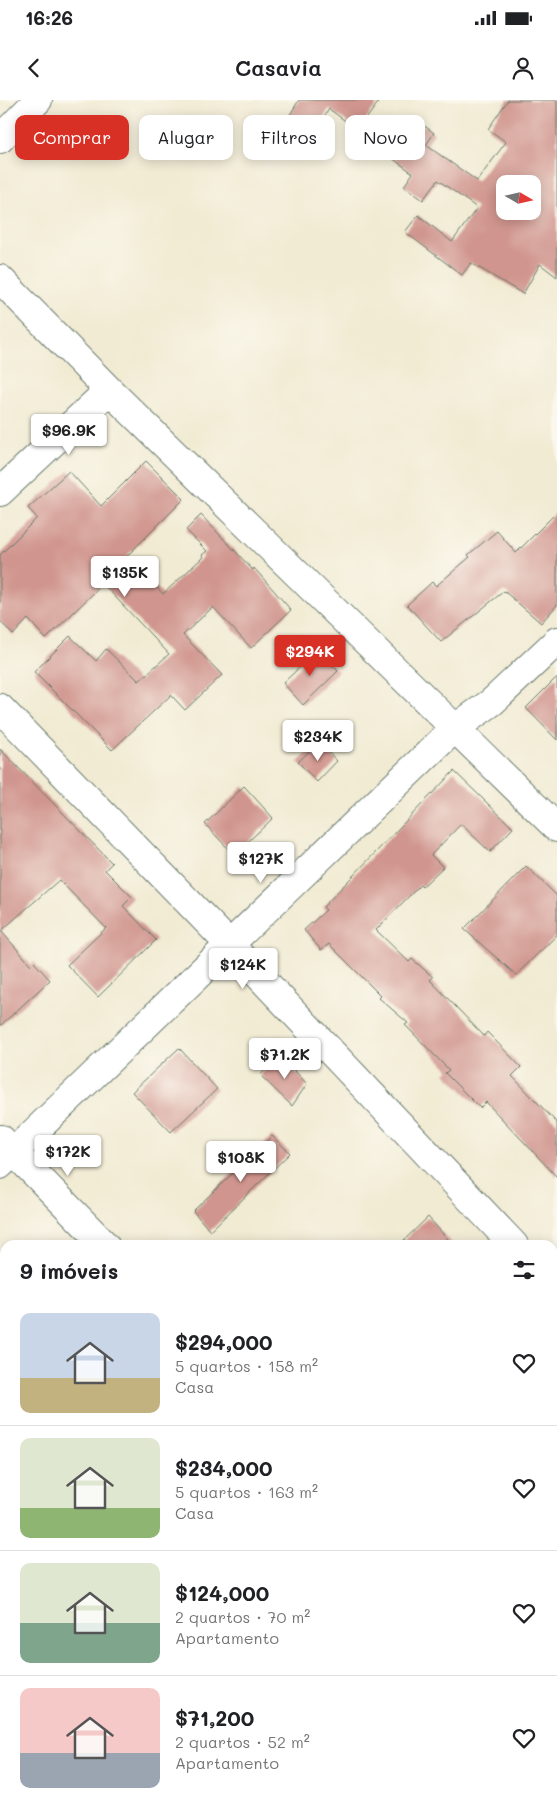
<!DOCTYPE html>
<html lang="pt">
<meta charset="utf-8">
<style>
body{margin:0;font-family:Mali,sans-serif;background:#f6f6f6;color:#202124;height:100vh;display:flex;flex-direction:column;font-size:19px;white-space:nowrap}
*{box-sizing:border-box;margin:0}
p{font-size:16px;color:#757577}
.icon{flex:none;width:28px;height:28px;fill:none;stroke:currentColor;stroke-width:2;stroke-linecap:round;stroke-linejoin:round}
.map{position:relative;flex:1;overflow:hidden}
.drawer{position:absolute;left:0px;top:1140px;width:558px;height:571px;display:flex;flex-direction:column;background:#fff;border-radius:15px 15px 0 0;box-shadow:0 2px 12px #0003}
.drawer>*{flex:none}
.hud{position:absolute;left:15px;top:15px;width:528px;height:45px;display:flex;gap:10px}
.needle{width:32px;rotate:99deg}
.controls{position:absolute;left:496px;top:75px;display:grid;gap:10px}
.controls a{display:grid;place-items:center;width:45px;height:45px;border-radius:10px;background:#fff;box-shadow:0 2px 12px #0003;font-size:25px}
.price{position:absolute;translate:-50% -42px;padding:0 11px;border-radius:5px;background:#fff;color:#222;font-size:16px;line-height:32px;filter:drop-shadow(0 1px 2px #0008)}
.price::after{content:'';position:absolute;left:50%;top:30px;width:15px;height:11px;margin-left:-8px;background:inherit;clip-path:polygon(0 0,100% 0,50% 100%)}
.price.on{background:#d93025;color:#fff}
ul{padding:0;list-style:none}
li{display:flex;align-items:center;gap:15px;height:125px;padding:0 20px}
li+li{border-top:1px solid #e0e0e0}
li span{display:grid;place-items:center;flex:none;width:140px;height:100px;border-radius:10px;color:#555}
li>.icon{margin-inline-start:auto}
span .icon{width:60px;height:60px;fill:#fffc;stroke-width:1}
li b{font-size:21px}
h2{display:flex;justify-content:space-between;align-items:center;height:60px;padding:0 20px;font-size:21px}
.tag{padding:0 18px;border-radius:10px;background:#fff;box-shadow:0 2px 12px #0003;font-size:18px;line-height:45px}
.tag.on{background:#d93025;color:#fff}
.status{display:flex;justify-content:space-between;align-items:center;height:35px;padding:0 25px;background:#fff;direction:ltr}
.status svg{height:14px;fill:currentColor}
header{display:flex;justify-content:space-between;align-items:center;height:65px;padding:0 20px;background:#fff;font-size:22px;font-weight:600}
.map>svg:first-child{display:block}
.building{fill:#d0958e;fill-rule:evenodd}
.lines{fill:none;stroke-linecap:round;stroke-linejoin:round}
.minor-casing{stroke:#687a6c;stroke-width:30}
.minor{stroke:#fff;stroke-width:28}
</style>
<div class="status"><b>16:26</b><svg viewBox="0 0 49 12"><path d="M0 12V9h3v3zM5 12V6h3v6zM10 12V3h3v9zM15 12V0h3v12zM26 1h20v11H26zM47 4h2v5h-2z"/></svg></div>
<header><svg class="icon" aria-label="back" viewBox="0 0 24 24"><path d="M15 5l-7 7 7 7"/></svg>Casavia<svg class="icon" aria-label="person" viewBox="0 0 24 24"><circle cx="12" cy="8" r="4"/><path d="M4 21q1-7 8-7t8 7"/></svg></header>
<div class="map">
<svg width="557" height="1711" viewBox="0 0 557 1711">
<rect width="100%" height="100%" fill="#fbf7ec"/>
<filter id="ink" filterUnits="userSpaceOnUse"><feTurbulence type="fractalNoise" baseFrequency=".02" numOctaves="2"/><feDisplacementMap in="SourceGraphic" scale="10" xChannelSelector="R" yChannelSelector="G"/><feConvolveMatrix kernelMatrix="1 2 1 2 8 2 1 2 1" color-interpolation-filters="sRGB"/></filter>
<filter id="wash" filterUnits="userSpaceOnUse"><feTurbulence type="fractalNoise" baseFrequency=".0096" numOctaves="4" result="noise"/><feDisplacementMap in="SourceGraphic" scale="20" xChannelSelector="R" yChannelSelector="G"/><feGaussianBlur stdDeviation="1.12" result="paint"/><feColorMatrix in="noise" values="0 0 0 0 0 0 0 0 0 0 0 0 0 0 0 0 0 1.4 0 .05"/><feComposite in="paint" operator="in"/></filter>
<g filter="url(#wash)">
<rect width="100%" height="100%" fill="#f1ebd3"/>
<g id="blocks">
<path class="building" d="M299,0H380L358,30L329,9L310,39L285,23Z
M508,0H557V177L540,164L523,194L471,163L462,175L405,132L418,115L452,142L477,108L438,80L423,100L404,86L413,73L389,56L415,19L434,33L426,45L477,81L506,42L488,29ZM505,84H532V111H505Z
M146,361L184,399L127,456L163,494L203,457L202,455L207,451L186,430L201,415L253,470L254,468L291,510L251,548L213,507L183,535L222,575L185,610L171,595L112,650L34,572L70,536L96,561L106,549L139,581L169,554L103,484L46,539L28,519L13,535L0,521V455L37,418L28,408L69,371L101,406Z
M557,412V505L541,523L504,491L441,542L407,505L432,482L436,486L470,457L468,455L497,431L516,453Z
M318,550L338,571L303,605L283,583Z
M557,577V640L526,608Z
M319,642L337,661L317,682L298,662Z
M0,649L112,763L105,770L132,797L123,806L156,840L98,897L67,865L106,828L59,780L1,831L31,865L34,862L50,880L0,926Z
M454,671L513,728L490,752L461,724L431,755L443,767L422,787L420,785L376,830L409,862L412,859L433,877L430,880L484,936L487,932L521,967L512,976L557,1023V1077L486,1002L480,1008L445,973L449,970L405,925L408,923L379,898L381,896L329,844L321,850L304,830L326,810L323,807Z
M244,686L273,718L234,755L205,724Z
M526,766L557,796V835L516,875L464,829Z
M179,948L217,989L171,1032L132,992Z
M281,956L307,984L292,1006L260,975Z
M272,1036L290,1053L210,1131L193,1111Z
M428,1117L453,1145H399Z"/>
</g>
</g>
<g filter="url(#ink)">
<use href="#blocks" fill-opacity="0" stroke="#687a6c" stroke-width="1"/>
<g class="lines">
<defs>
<path id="minor" d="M0,39L38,0
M0,179L109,290L557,728
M0,392L109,290
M0,608L229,844L514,1145
M1,1039L105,1145
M0,1065L455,628L492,602L557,541
M552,1186L557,1190
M0,1457L5,1463
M552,1603L557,1608
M236,1706L241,1711
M30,1711L35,1706"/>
</defs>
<use href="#minor" class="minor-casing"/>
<use href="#minor" class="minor"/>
</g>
</g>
</svg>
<div class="controls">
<a><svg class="needle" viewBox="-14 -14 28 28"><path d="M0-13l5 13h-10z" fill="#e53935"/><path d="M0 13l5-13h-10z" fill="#757577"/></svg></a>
</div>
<b class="price" style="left:69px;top:356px">$96.9K</b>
<b class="price" style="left:125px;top:498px">$135K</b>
<b class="price on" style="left:310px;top:577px">$294K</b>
<b class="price" style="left:318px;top:662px">$234K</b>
<b class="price" style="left:261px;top:784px">$127K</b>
<b class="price" style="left:243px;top:890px">$124K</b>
<b class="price" style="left:285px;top:980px">$71.2K</b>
<b class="price" style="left:68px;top:1077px">$172K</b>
<b class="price" style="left:241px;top:1083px">$108K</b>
<div class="hud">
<a class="tag on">Comprar</a>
<a class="tag">Alugar</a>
<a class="tag">Filtros</a>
<a class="tag">Novo</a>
</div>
<section class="drawer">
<h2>9 imóveis<svg class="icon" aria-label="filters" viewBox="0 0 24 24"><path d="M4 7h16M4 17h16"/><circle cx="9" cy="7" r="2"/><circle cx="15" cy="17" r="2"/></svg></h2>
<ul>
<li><span style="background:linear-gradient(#c9d6e8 65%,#c2b280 0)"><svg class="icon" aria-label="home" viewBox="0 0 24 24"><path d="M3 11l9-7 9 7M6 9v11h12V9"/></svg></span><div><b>$294,000</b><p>5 quartos · 158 m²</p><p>Casa</p></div><svg class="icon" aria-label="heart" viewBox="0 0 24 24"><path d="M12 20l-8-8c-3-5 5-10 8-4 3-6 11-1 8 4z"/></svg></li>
<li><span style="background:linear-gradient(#dfe7d0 70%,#8fb573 0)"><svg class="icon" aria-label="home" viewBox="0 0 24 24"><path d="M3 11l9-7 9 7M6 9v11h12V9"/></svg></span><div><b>$234,000</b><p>5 quartos · 163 m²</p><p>Casa</p></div><svg class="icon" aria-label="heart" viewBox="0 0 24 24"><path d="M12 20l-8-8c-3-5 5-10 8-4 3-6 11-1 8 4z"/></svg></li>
<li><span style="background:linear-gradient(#dfe7d0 60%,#7fa58c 0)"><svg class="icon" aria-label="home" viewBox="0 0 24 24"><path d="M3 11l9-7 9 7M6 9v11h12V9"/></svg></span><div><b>$124,000</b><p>2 quartos · 70 m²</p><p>Apartamento</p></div><svg class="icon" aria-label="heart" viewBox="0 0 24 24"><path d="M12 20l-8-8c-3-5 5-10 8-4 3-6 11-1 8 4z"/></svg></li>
<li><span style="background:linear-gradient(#f6c9c9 65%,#9aa5b1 0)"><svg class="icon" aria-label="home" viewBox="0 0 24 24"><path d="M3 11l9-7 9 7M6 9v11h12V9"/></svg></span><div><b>$71,200</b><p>2 quartos · 52 m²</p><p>Apartamento</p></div><svg class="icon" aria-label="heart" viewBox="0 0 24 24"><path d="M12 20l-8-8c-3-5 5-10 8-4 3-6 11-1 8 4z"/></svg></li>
</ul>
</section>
</div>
